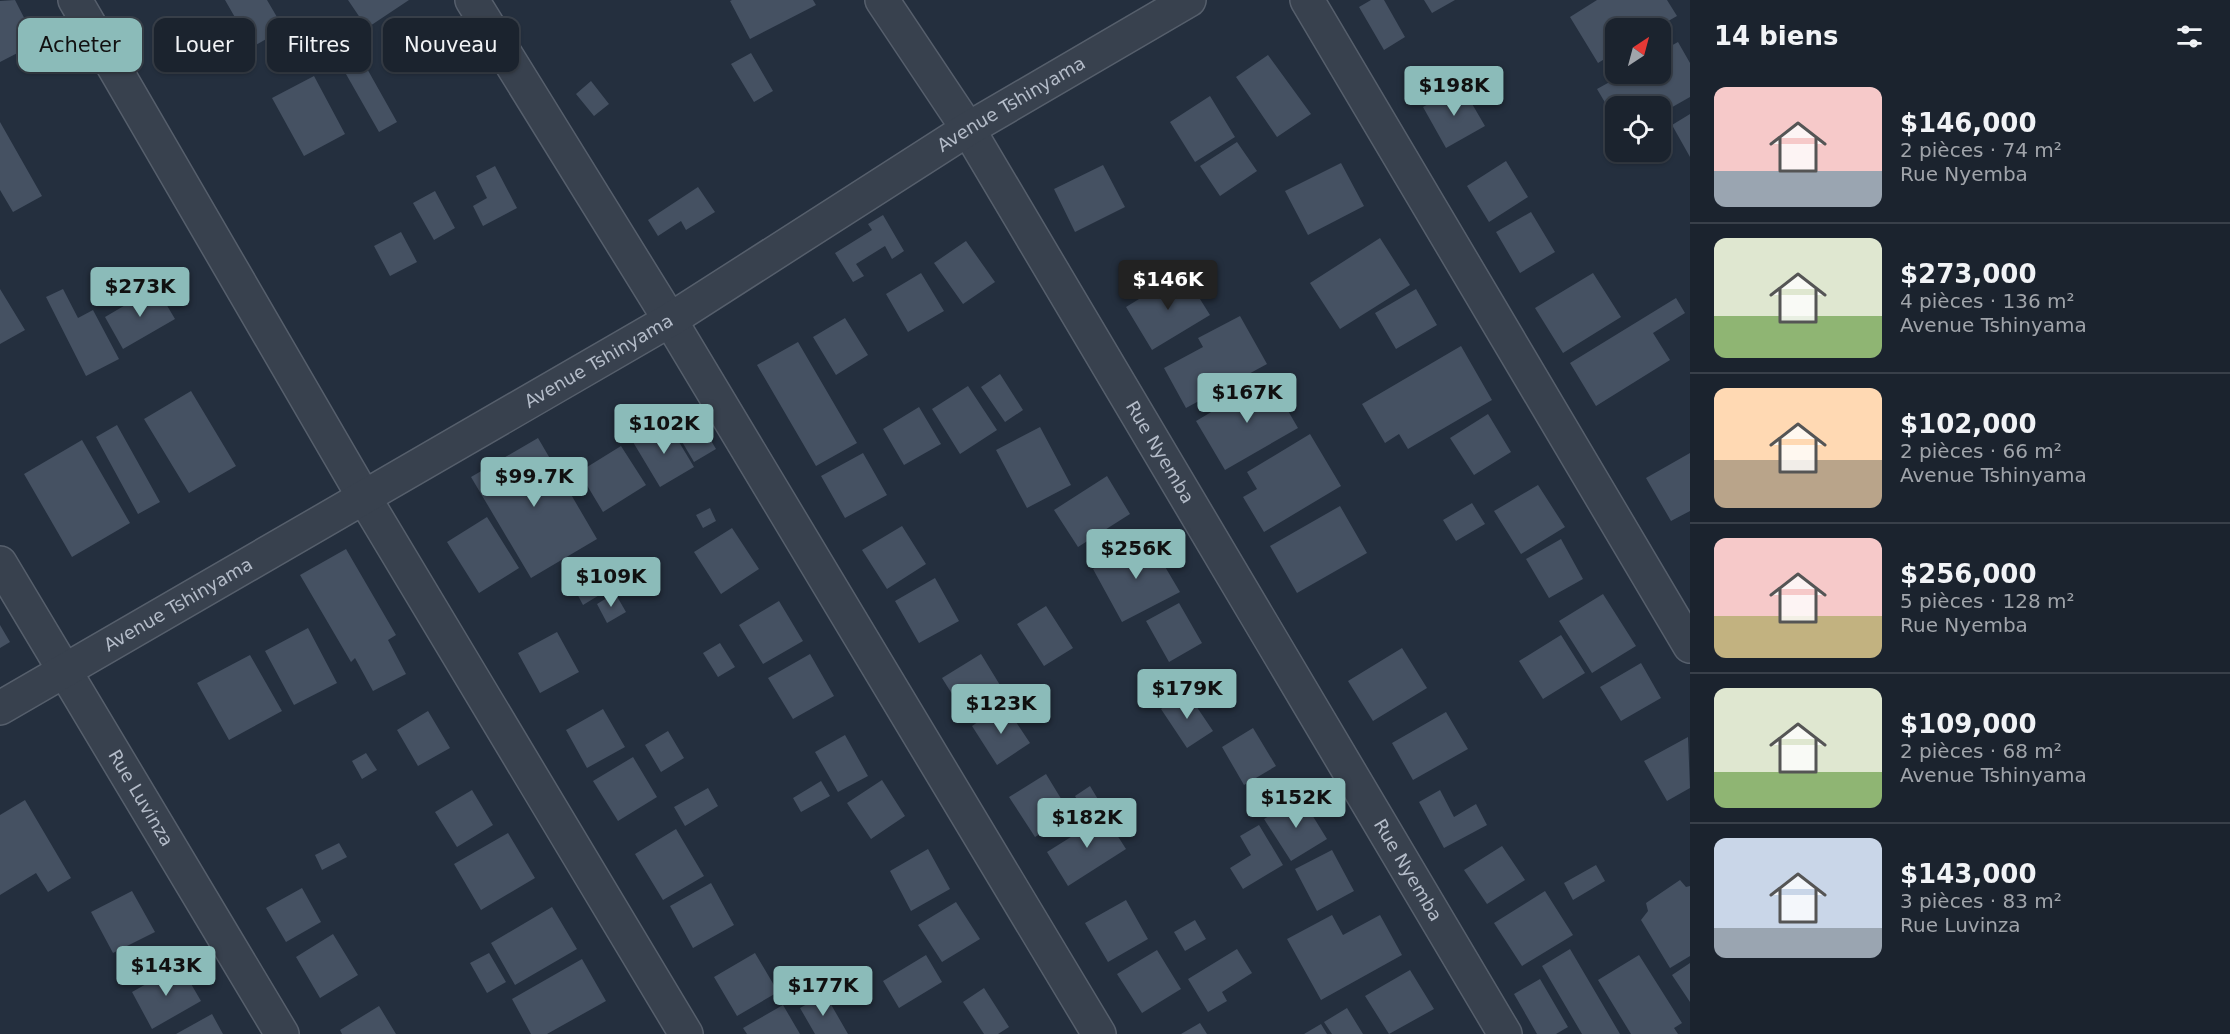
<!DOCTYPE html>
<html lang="fr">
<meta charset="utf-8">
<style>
body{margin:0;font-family:"DejaVu Sans",sans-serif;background:#242b36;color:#f1f3f6;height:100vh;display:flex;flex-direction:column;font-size:22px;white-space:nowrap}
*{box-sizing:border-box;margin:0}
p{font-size:20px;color:#a0a4aa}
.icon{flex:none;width:33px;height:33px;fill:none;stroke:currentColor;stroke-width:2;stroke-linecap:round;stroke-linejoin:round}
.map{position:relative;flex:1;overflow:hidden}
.sheet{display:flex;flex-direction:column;background:#1b232e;width:540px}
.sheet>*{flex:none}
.top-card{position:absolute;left:18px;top:18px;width:570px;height:54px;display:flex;gap:12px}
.needle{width:39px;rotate:36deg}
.tools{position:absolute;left:1605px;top:18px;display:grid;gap:12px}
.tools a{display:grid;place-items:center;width:66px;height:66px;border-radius:12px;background:#1b232e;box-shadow:0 2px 4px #0004,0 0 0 2px #39404a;font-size:30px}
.price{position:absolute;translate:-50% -51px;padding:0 14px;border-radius:6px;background:#8bbbb9;color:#111;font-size:20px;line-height:39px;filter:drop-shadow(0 2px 3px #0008)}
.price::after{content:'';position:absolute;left:50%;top:36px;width:18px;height:14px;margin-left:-9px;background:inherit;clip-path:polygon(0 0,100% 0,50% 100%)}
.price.current{background:#222;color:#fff}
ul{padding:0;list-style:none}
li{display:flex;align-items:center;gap:18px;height:150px;padding:0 24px}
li+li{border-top:2px solid #39404a}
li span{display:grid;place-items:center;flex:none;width:168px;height:120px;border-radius:12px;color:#555}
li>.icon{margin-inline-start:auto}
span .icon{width:72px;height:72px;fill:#fffc;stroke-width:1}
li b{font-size:26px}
h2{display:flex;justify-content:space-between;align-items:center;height:72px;padding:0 24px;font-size:26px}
.tag{padding:0 21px;border-radius:12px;background:#1b232e;box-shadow:0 2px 4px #0004,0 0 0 2px #39404a;font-size:21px;line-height:54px}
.tag.current{background:#8bbbb9;color:#111}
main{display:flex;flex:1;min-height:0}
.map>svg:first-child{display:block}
.building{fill:#455162}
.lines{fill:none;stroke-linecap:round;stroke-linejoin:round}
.minor-casing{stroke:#565f6c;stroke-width:36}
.minor{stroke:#38414e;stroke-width:33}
.labels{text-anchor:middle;stroke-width:5;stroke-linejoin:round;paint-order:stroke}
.street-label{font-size:18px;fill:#b4bcc9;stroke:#1d2633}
</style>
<main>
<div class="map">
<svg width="1690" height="1034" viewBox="0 0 1690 1034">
<rect width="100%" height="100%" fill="#242f3e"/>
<path class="building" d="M15,0L37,43L0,62V1Z
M225,0H267L284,29L252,47Z
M348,0H409L367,28Z
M732,0H813L816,5L750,39L730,1Z
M1371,0H1384L1405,37L1384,50L1359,7Z
M1424,0H1455L1432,13Z
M1597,0H1667L1677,16L1656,28H1616V52L1598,63L1570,17Z
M1678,42L1690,63V97L1660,114V106H1616V121L1597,89L1624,74H1660V52Z
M356,49L397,122L379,132L338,60Z
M751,53L773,91L754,102L731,64Z
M1268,55L1311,114L1277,137L1236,77Z
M314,76L345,134L304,156L272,98Z
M591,81L609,104L594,116L576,94Z
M1461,85L1485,126L1446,148L1423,107Z
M1210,96L1235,137L1195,162L1170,122Z
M1690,114V157L1672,125Z
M0,122L42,196L13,212L0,190Z
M1237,142L1257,171L1220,196L1200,166Z
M1506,161L1528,197L1489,222L1467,186Z
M1341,163L1364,206L1308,235L1285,191Z
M1103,165L1125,207L1075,232L1054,189Z
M495,166L517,208L483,226L473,206L487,198L476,176Z
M698,187L715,212L686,230L681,221L658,236L648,220Z
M435,191L455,228L434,240L413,203Z
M1531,212L1555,252L1520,273L1496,232Z
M883,215L904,251L892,259L885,246L856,264L864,276L853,282L835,253L872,230L868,224Z
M401,232L417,262L390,276L374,246Z
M1380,238L1410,285L1340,329L1310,283Z
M966,241L995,282L963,304L934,263Z
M1183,272L1210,315L1152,350L1126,307Z
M921,273L944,311L908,332L886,294Z
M1593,273L1621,317L1563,353L1535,308Z
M156,287L175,319L123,349L105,317Z
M0,289L25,330L0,344Z
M63,289L78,318L93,310L119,359L86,376L46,297Z
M1416,289L1437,325L1396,349L1375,313Z
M1676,298L1685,313L1653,333L1670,360L1596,406L1570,363Z
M1240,316L1267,364L1186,408L1164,368L1203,347L1198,338Z
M845,318L868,355L836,375L813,337Z
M798,342L857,443L816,466L757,365Z
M1461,346L1492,400L1408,449L1399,434L1385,443L1362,404Z
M1000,374L1023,410L1005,422L981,387Z
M1269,378L1298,428L1225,470L1196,421Z
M968,386L997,430L960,454L932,409Z
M191,391L236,466L189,493L144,419Z
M690,405L716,449L694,462L668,418Z
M919,407L941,444L904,465L883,429Z
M1488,414L1511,452L1474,475L1450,438Z
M667,422L694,467L660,487L633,442Z
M117,425L160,502L138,514L96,437Z
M1040,427L1071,485L1027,508L996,450Z
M1310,434L1341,486L1264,532L1243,497L1257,489L1247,472Z
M538,438L597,539L531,578L471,477Z
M82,440L130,523L72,557L24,474Z
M621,446L646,485L603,512L579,472Z
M863,453L887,495L845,518L821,476Z
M1690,453V511L1671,521L1646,478Z
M1107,476L1130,514L1078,547L1054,510Z
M1538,485L1565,527L1521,554L1494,511Z
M1472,503L1485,524L1456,541L1443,520Z
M1340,506L1367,553L1297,593L1270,546Z
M710,508L716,521L703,528L696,515Z
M487,517L519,568L479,593L447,542Z
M902,526L926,564L887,589L862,550Z
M732,528L759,569L721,594L694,552Z
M1148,538L1180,592L1122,622L1093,569Z
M1561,539L1583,579L1549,598L1526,559Z
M346,549L396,635L388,640L406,674L373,691L355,658L351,662L300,575Z
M592,577L601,594L583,605L574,588Z
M935,578L959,621L919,643L895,601Z
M615,593L626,612L607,623L597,604Z
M1603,594L1636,646L1592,673L1559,621Z
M779,601L803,641L763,664L739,625Z
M1179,603L1202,643L1169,662L1146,621Z
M1046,606L1073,648L1044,666L1017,624Z
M0,625L10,642L0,648Z
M308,628L337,683L294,705L265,651Z
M557,632L579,672L540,693L518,653Z
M1561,635L1585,673L1543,699L1519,661Z
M720,643L735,667L718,677L703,653Z
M1402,648L1427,688L1373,721L1348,681Z
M810,654L834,696L793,719L768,678Z
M981,654L1003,690L964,713L942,678Z
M250,655L282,711L229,740L197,683Z
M1641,663L1661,698L1621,721L1600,687Z
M1186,691L1213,731L1187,748L1161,709Z
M1004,704L1030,743L997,765L972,726Z
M603,709L625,747L587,768L566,730Z
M428,711L450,748L418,766L397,730Z
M1446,712L1468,749L1413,780L1392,743Z
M1253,728L1276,766L1244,785L1222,747Z
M668,731L684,758L661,772L645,745Z
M845,735L868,776L838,792L815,752Z
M1688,737L1690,788L1667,801L1644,761Z
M366,753L377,770L362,779L352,761Z
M633,757L657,797L618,821L593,781Z
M1046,774L1071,815L1035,837L1009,797Z
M882,780L905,816L871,839L847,803Z
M821,781L830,796L801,812L793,798Z
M1090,786L1099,801L1083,810L1075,796Z
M708,788L718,806L685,826L674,807Z
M472,790L493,825L457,847L435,812Z
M1440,790L1454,817L1476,804L1487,825L1444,848L1419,802Z
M1301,797L1327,839L1291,861L1264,819Z
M25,800L71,878L48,892L36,873L0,895V815Z
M1101,810L1126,849L1068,886L1047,852L1082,830L1078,824Z
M1259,825L1283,865L1243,889L1230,868L1251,855L1240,836Z
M676,829L704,876L663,900L635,854Z
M508,833L535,878L481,910L454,864Z
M339,843L347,857L322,870L315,855Z
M1502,846L1525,880L1487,904L1464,870Z
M928,849L950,889L911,911L890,871Z
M1332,850L1354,891L1317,911L1295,869Z
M1596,865L1605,881L1573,900L1564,883Z
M1680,880L1686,887L1690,886V956L1670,968L1641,920L1648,911L1646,903Z
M711,883L734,925L693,948L670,906Z
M302,888L321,922L286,942L266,908Z
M132,891L155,932L113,953L91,912Z
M1545,891L1573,935L1522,966L1494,923Z
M1126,900L1148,939L1108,962L1085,923Z
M956,902L980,939L942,962L918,925Z
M552,907L577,949L515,985L491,943Z
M1332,915L1343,935L1380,915L1402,955L1321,1000L1287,939Z
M1195,920L1206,939L1185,951L1174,932Z
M333,934L358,975L320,998L296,957Z
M1237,949L1252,973L1222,992L1227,1001L1208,1012L1188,979Z
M1570,949L1620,1034H1582L1542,966Z
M1157,950L1181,989L1142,1013L1117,974Z
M489,953L506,982L487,993L470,963Z
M755,953L778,992L737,1016L714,977Z
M926,955L942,982L899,1008L883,981Z
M1639,955L1682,1023L1674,1028L1678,1034H1631L1598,980Z
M582,959L606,1001L547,1034H531L512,999Z
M1690,963V1002L1672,975Z
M180,965L201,1001L152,1029L132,992Z
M1410,970L1434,1009L1389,1034L1365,996Z
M1540,979L1568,1027L1556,1034H1537L1514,994Z
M984,988L1009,1027L998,1034H984L963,1002Z
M825,994L848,1034H815L800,1008Z
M783,1005L800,1034H747L743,1028Z
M379,1006L396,1034H342L340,1030Z
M1347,1008L1363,1034H1332L1324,1022Z
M212,1014L223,1034H176Z
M1200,1023L1207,1034H1181Z
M1321,1024L1327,1034H1304Z"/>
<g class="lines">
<defs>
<g id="minor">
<path d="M75,0L365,499L686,1034"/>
<path d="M472,0L670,320L1099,1034"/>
<path id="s1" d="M882,0L968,129L1505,1034"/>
<path d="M1307,0L1690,646"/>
<path id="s2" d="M0,563L282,1034"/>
<path id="s3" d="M0,708L670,320L968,129L1189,0"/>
</g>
</defs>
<use href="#minor" class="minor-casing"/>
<use href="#minor" class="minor"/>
</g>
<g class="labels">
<g class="street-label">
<text dy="6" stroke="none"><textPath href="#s3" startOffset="1178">Avenue Tshinyama</textPath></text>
<text dy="6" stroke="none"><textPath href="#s3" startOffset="692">Avenue Tshinyama</textPath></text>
<text dy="6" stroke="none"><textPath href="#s1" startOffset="531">Rue Nyemba</textPath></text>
<text dy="6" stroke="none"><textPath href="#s3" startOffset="206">Avenue Tshinyama</textPath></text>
<text dy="6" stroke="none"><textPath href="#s2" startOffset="274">Rue Luvinza</textPath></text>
<text dy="6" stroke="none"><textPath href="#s1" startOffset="1017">Rue Nyemba</textPath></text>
</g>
</g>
</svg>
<div class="tools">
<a><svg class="needle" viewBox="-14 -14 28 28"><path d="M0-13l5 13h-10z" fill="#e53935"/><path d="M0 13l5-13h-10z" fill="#a0a4aa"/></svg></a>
<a><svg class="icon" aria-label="locate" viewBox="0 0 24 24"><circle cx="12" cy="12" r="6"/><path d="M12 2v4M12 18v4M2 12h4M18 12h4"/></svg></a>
</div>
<b class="price" style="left:1454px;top:117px">$198K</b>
<b class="price current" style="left:1168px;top:311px">$146K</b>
<b class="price" style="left:140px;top:318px">$273K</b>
<b class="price" style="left:1247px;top:424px">$167K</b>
<b class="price" style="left:664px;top:455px">$102K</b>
<b class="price" style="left:534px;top:508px">$99.7K</b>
<b class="price" style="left:1136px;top:580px">$256K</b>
<b class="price" style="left:611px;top:608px">$109K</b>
<b class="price" style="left:1187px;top:720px">$179K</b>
<b class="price" style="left:1001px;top:735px">$123K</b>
<b class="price" style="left:1296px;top:829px">$152K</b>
<b class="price" style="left:1087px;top:849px">$182K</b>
<b class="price" style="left:166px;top:997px">$143K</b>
<b class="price" style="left:823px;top:1017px">$177K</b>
<div class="top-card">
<a class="tag current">Acheter</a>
<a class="tag">Louer</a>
<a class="tag">Filtres</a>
<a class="tag">Nouveau</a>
</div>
</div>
<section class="sheet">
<h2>14 biens<svg class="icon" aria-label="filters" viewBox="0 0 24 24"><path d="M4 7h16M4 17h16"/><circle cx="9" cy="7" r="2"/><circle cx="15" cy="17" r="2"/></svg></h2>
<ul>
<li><span style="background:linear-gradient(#f6c9c9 70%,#9aa5b1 0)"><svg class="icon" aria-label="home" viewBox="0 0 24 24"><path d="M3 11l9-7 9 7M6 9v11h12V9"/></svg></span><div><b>$146,000</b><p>2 pièces · 74 m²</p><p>Rue Nyemba</p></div></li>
<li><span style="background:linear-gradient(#dfe7d0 65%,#8fb573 0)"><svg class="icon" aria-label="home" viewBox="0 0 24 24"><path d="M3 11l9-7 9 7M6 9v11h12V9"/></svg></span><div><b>$273,000</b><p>4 pièces · 136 m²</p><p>Avenue Tshinyama</p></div></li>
<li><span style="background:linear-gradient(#ffd9b3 60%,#b9a48a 0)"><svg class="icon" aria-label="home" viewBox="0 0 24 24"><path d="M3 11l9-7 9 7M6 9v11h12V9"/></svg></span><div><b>$102,000</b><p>2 pièces · 66 m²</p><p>Avenue Tshinyama</p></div></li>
<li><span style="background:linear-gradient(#f6c9c9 65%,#c2b280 0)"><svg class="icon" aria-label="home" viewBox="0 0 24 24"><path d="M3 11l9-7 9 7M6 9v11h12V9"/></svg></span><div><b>$256,000</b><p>5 pièces · 128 m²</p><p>Rue Nyemba</p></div></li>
<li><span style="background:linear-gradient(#dfe7d0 70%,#8fb573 0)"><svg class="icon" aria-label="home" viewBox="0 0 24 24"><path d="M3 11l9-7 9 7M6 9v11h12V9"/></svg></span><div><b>$109,000</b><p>2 pièces · 68 m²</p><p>Avenue Tshinyama</p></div></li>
<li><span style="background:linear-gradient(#c9d6e8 75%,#9aa5b1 0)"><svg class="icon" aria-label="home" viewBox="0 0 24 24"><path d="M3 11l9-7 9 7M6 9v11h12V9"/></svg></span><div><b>$143,000</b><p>3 pièces · 83 m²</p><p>Rue Luvinza</p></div></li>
</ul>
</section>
</main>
